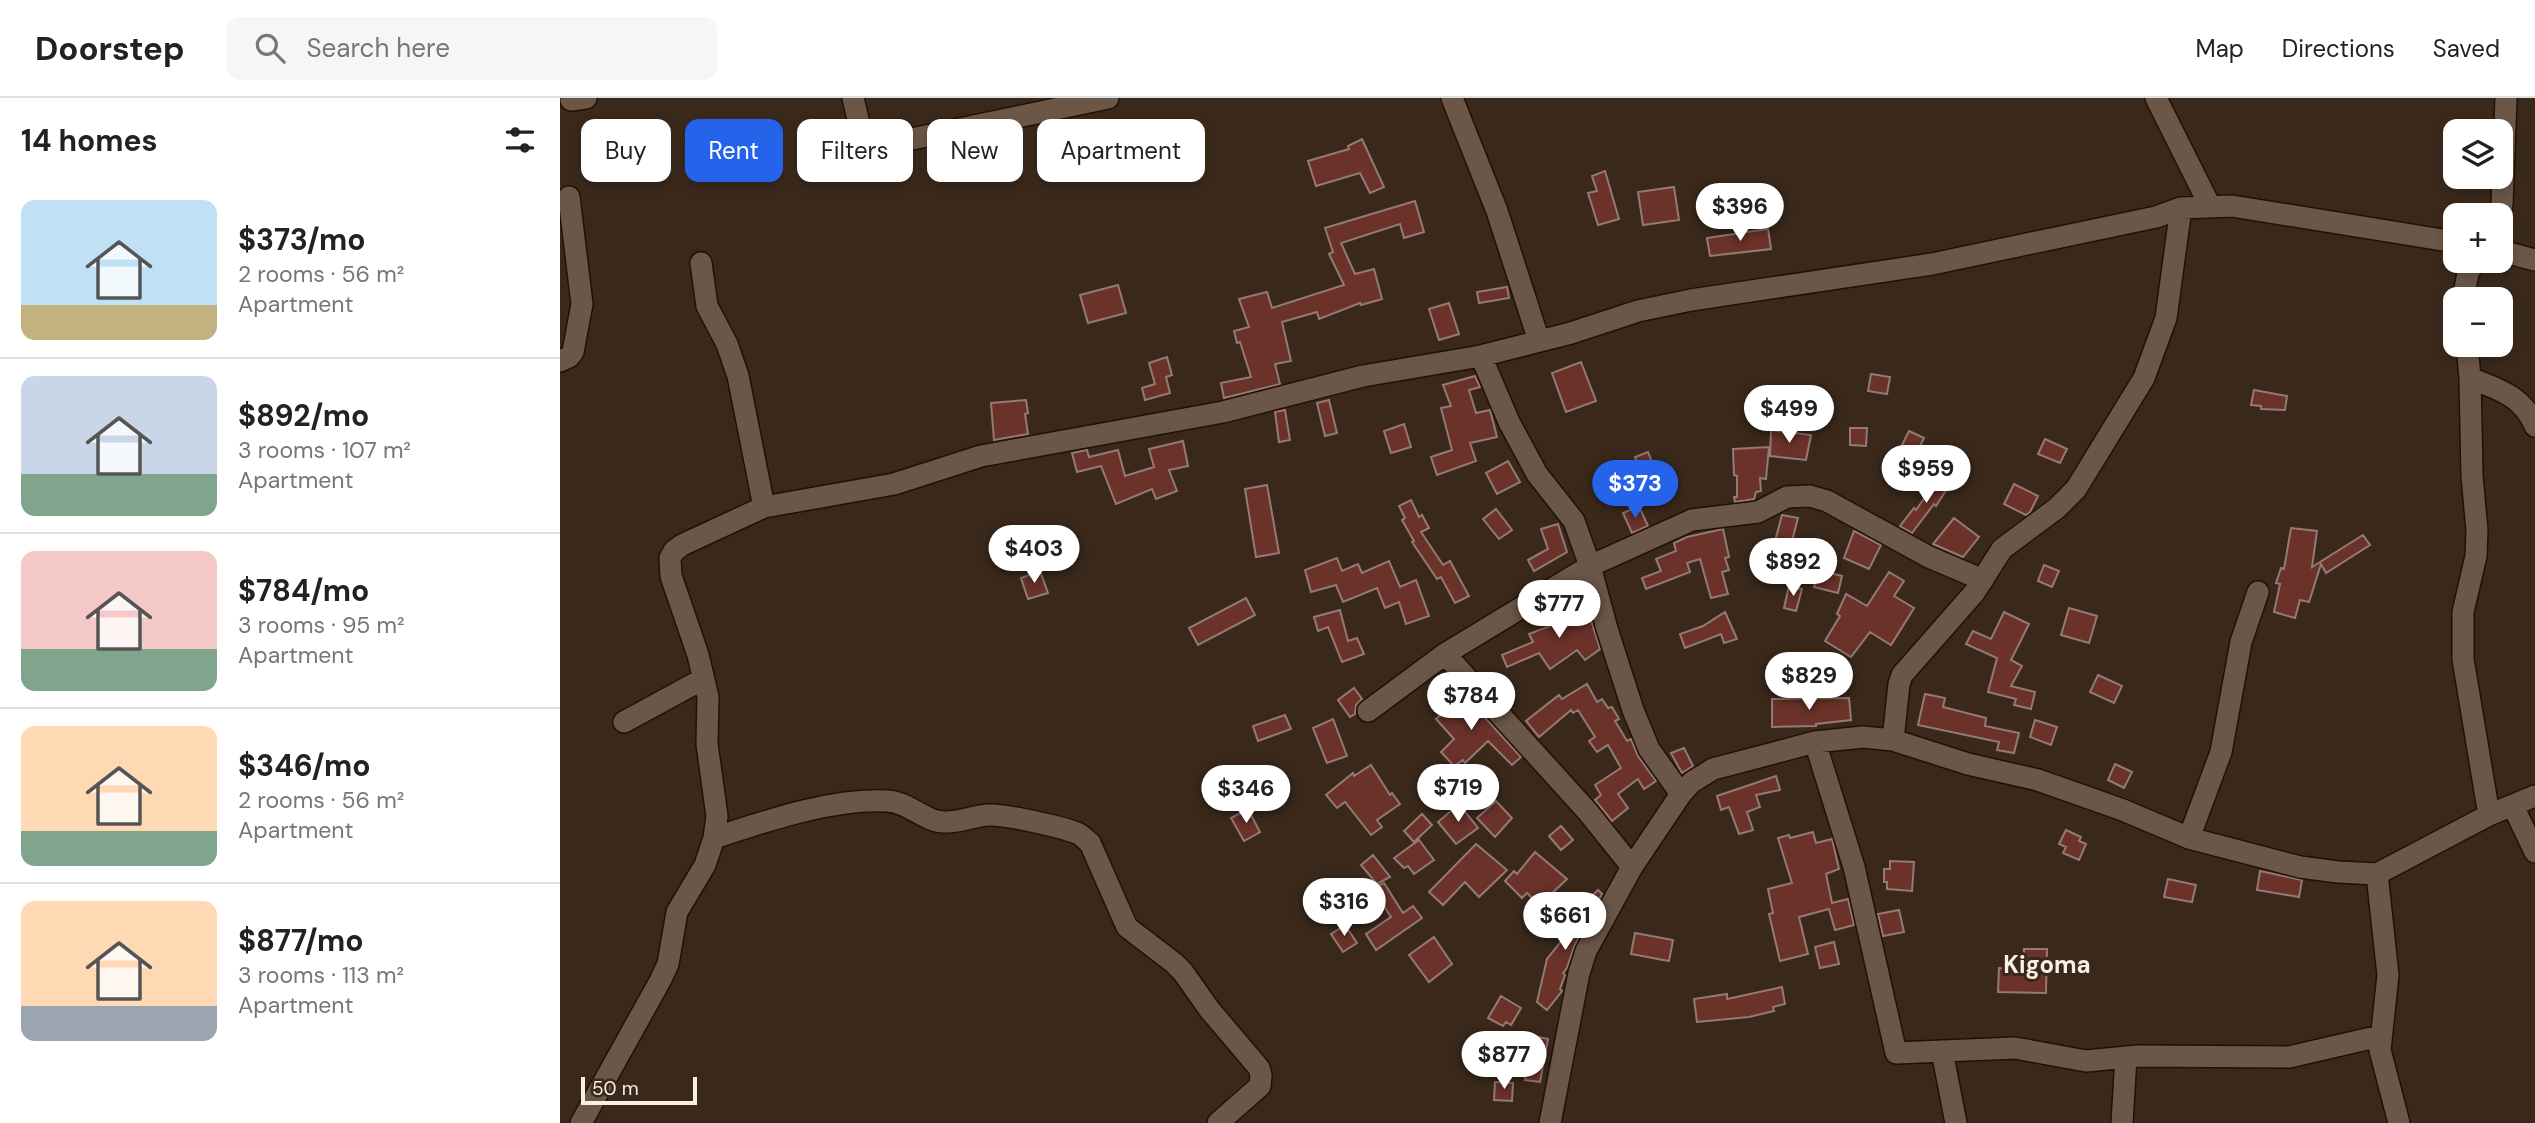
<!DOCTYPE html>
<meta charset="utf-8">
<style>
body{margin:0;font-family:"DM Sans",sans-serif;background:#f6f6f6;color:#222;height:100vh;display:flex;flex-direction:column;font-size:26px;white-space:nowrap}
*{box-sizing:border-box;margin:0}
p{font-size:23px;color:#767676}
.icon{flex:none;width:38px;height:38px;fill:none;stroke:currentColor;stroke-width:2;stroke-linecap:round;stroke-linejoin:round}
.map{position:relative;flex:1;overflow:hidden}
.drawer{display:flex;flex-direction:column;background:#fff;width:560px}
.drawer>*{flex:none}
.guide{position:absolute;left:21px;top:21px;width:665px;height:63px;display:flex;gap:14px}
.fabs{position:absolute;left:1883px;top:21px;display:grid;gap:14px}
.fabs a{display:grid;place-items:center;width:70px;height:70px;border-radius:14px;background:#fff;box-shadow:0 4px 10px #0003;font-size:35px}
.scale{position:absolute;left:21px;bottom:18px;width:116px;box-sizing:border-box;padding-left:7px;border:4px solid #faefe5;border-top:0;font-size:19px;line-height:24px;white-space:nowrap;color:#faefe5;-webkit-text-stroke:5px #3a291b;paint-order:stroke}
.price{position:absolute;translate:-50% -60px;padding:0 16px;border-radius:24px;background:#fff;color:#222;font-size:23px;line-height:46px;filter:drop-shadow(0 2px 4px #0008)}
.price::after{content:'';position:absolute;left:50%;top:42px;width:21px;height:16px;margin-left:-10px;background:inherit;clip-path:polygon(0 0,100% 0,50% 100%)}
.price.active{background:#2563eb;color:#fff}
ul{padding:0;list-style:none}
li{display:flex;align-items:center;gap:21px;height:175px;padding:0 21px}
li+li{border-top:2px solid #e0e0e0}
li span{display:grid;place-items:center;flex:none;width:196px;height:140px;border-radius:14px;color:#555}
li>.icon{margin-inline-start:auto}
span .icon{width:84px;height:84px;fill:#fffc;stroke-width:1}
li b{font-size:30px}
h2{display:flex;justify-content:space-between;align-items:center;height:84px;padding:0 21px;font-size:30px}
.chip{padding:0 24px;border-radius:14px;background:#fff;box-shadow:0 4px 10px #0003;font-size:24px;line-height:63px}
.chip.active{background:#2563eb;color:#fff}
header{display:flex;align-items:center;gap:42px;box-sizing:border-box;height:98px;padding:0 35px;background:#fff;border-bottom:2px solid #e0e0e0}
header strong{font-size:33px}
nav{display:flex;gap:38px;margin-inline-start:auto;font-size:24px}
.search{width:490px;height:63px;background:#f6f6f6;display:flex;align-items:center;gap:18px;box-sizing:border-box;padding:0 24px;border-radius:14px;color:#767676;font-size:26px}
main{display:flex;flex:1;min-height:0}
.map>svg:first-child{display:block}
.building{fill:#6a3229;stroke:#947974;stroke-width:2}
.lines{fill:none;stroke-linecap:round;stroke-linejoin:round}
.minor-casing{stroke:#211104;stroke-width:24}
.minor{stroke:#6b5748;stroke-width:21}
.labels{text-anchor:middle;stroke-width:6;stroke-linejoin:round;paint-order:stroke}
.quarter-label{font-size:24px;font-weight:bold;fill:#faefe5;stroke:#3a291b}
</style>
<header>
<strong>Doorstep</strong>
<div class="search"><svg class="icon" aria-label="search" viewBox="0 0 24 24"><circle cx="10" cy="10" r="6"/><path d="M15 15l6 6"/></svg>Search here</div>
<nav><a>Map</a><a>Directions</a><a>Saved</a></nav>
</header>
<main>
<section class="drawer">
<h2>14 homes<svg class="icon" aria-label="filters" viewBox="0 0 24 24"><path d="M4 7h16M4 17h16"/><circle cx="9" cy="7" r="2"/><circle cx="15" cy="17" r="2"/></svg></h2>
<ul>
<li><span style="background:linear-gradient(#bfe0f5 75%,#c2b280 0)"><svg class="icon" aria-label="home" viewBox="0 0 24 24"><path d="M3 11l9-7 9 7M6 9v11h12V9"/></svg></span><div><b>$373/mo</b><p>2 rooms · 56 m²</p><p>Apartment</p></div></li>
<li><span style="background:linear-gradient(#c9d6e8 70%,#7fa58c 0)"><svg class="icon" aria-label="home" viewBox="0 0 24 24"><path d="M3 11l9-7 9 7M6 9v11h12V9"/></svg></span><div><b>$892/mo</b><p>3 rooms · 107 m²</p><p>Apartment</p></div></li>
<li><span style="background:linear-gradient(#f6c9c9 70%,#7fa58c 0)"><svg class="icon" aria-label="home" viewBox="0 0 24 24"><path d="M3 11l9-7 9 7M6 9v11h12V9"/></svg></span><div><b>$784/mo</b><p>3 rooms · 95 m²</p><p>Apartment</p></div></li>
<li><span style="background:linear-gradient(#ffd9b3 75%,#7fa58c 0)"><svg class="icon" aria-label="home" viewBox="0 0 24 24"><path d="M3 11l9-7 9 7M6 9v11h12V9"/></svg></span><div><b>$346/mo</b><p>2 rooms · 56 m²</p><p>Apartment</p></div></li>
<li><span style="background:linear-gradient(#ffd9b3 75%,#9aa5b1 0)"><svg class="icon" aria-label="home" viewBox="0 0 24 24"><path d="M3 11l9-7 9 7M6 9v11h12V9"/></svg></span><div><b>$877/mo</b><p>3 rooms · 113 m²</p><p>Apartment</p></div></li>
</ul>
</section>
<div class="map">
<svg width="1975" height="1025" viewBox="0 0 1975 1025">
<rect width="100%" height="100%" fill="#3a291b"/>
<path class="building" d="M802,41L824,89L810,95L800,75L756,88L748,63L789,51L788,48Z
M1045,73L1059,121L1038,127L1028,95L1037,93L1032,78Z
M1114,89L1119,122L1083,127L1078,94Z
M855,103L864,134L844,140L840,126L781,145L795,176L814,171L822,201L801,207L800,205L759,221L757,214L722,224L731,263L715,266L720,286L664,300L661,285L691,279L680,244L677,245L674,233L689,229L679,201L707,194L712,210L784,187L769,156L773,154L765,130Z
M1208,131L1211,151L1150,158L1147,140Z
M558,187L566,215L528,225L520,197Z
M947,189L949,200L919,205L917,194Z
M889,205L899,236L879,242L869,211Z
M607,259L612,277L606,279L610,295L585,302L582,290L595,286L589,265Z
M1021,264L1036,303L1006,314L992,275Z
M1311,276L1330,279L1327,296L1308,293Z
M915,278L920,289L909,292L916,315L930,312L937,339L910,345L916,363L877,377L871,359L892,352L881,310L891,308L883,287Z
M1694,292L1727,298L1725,312L1701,311V308L1691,307Z
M466,302L468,315L465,316L468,336L434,342L431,305Z
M769,302L777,335L765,338L757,305Z
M725,312L730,342L719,344L715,314Z
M844,326L851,349L831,355L824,333Z
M1290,330H1307L1306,348L1290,347Z
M1211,332L1251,337L1246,362L1210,358Z
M1349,333L1364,340L1355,358L1340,351Z
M1485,341L1507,351L1500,365L1478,356Z
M623,343L628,368L609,372L617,393L596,401L592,391L556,406L541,368L517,374L512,355L527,352L529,359L558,352L565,378L594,369L589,351Z
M1209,349L1206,381L1200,380L1201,393L1196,394L1194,401L1175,404L1174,399H1177V378L1174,377L1173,351Z
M1088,354L1095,372L1081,377L1075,359Z
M948,363L960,384L937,396L926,375Z
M1379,379L1390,386L1376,408L1374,406L1352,435L1340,428L1354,410L1356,412Z
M1454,386L1478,398L1470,414L1466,417L1444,406Z
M707,387L719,455L696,459L685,391Z
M851,402L859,419L862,417L869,430L861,434L883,467L890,463L909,498L895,505L881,479L877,481L852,444L854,443L842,422L845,420L839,408Z
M1079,408L1088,428L1072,435L1063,415Z
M936,411L952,432L939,441L923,421Z
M1222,417L1238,420L1231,447L1215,443Z
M1394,420L1419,439L1403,459L1373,446Z
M998,426L1007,454L974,473L968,462L988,451L981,431Z
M1731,430L1757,433L1752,469L1803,437L1810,447L1766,475L1761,466L1749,504L1740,502L1735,520L1714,514L1720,486L1716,485L1721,470L1724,471Z
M1163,431L1169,459L1165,460L1169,472L1162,474L1168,496L1151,500L1140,461L1127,465L1130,474L1086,491L1082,480L1101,473L1096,461L1116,453L1114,445L1127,439Z
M1294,433L1321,447L1309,471L1284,460Z
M1220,451L1232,455L1224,483L1212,480Z
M777,460L782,473L798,466L802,475L829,463L840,489L856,482L869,518L846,526L839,504L825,510L817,490L783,504L776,487L751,494L745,472Z
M1484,467L1499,473L1492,489L1478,483Z
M1258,472L1282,478L1278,495L1254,489Z
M480,473L488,495L468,501L461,480Z
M1329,474L1344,483L1334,498L1354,510L1331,547L1310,534L1291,559L1265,543L1280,518L1277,516L1286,496L1307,508Z
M1229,488L1242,491L1236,513L1224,510Z
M686,500L695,517L638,547L629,530Z
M1509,510L1537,518L1529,545L1501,537Z
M1008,511L1010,517L1028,512L1040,551L1025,562L1017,552L990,571L979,555L947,569L942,557L973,544L969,536L990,528L987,519Z
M780,512L788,543L797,540L804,556L782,564L768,529L758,533L754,519Z
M1165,514L1177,541L1164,545L1161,536L1125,550L1120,536L1143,528Z
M1444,514L1469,526L1451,562L1462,568L1451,588L1475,594L1471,611L1454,607L1456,601L1428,594L1437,560L1406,546L1413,533L1431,541Z
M1538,577L1562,588L1554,605L1530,594Z
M1027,586L1037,604L1042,601L1048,610L1052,609L1059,621L1055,623L1067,643L1071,641L1078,658L1096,683L1084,691L1078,681L1058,696L1068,710L1052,723L1035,702L1041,697L1035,687L1061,670L1048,647L1037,654L1029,643L1035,639L1018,612L1013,615L1011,612L979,639L966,623L999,597L1002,601Z
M794,590L802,601L796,607L795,616L790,619L778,602Z
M899,591L961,659L952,667L928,643L905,665L903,662L894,668L881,654L894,641L876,621L892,606L887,601Z
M1365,596L1385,600L1383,609L1426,620L1425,628L1459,635L1454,655L1437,652L1439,644L1358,627Z
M1289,600L1291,622L1256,626V628L1212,629V601Z
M725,617L731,631L698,643L693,628Z
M773,621L787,658L767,665L753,630Z
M1475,622L1497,629L1491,647L1470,639Z
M1124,650L1133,668L1122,675L1111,655Z
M1555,666L1572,674L1564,690L1548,682Z
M811,667L830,697L832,695L840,706L817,722L822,729L811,737L785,704L777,710L766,697L793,675L794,678Z
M1216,678L1220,692L1196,697L1200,709L1187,714L1193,732L1179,736L1169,709L1161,712L1157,698Z
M936,703L952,720L935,739L917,720Z
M899,706L918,730L896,746L878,724Z
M688,711L700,734L684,743L671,720Z
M862,716L872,727L854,744L844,733Z
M1001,728L1013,742L1001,752L989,738Z
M1506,732L1521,739L1519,743L1526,746L1519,762L1503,755L1506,749L1499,746Z
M1253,734L1256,745L1272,741L1279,771L1266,776L1272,805L1288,801L1294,827L1275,832L1269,811L1239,819L1248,856L1220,863L1209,816L1213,815L1208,791L1232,785L1218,740L1229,737L1230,740Z
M859,742L874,762L854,776L848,768L844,770L834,760Z
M916,746L947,772L919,799L905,784L883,807L869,794Z
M975,754L1007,781L987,800L999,821L995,823L967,795L962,800L945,783L954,773L957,776Z
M813,757L830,779L817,786L801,767Z
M1330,763L1354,764L1352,793L1327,791V784H1324V771H1330Z
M1700,773L1742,782L1739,799L1697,792Z
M1608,781L1636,787L1632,804L1604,799Z
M824,785L843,815L853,808L862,820L816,852L806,836L831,819L813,791Z
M1038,792L1042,796L1014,849L1007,870L1003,875L1005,877L1000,891L1002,893L987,912L977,904L987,861L1003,841L998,837L1027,798L1030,800Z
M1339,812L1344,834L1323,838L1318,816Z
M785,827L797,845L783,854L771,836Z
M1075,835L1113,842L1109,863L1071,856Z
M874,839L892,866L869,884L849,857Z
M1274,844L1279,866L1260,870L1255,849Z
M1464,851H1487L1486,895L1438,894L1439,870L1464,871Z
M1222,889L1225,906L1213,909L1214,913L1189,919L1137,924L1134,901L1167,896V901Z
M941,898L961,910L951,927L946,924L943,928L928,920Z
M969,937L988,941L980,984L965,982L970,953L966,952Z
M935,984L953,985L952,1003L934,1002Z"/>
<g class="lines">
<defs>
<path id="minor" d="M293,0L302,38L313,47L328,46L548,0
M892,0L937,113L979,243
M1596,0L1650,108
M11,2L26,0
M1940,117L1942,106L1946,0
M1941,153L1975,162
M141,165L147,208L167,246L178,278L204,409
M1903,201L1908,175L1915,163
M1907,247L1910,280L1912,378L1917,432L1916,458L1903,514V561L1929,717
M921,258L949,324L977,376L1014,423L1030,468L1047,531L1073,612L1089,651L1121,696
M0,263L9,259L13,254L22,206L9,99
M1910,280C1938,291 1963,298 1975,328
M885,556L1028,714L1072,769
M808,613L885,556L1030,468L1132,422L1198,414L1227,399L1250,398L1267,403L1369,459L1423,482
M64,624L143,581
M1333,642L1339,586L1342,577L1414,495L1442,451L1497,410L1516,391L1584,280L1606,220L1621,110
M1255,644L1294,769L1336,955L1455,950L1526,963L1578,958L1729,959L1820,938
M1953,708L1975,754
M154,740C206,723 272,700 327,703C350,704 365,725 386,724C400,724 414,718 428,717C445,716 501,729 517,735C522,737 526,742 530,745L567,829L614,865L623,874L649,911L699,970L701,977L700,988L658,1025
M1629,740L1661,654L1681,544L1698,494
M1817,776L1828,877L1820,952L1839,1025
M1382,953L1396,1025
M21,1025L100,883L108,866L117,814L145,767L154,740L157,718L147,646L148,599L138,557L111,478L110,460L114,453L122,447L204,409L334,386L421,358L663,314L803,278L921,258L1011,235L1078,213L1131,202L1372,166L1596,119L1621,110L1672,108L1895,144
M990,1025L1019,875L1026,853L1072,769L1121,696L1132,684L1153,671L1255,644L1303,639L1333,642L1408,666L1478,682L1563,712L1629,740L1740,769L1778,774L1817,776L1929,717L1975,698
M1562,1025L1566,959"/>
</defs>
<use href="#minor" class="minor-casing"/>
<use href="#minor" class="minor"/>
</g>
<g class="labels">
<g class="quarter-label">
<text x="1487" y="875">Kigoma</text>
</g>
</g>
</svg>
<div class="fabs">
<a><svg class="icon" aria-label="layers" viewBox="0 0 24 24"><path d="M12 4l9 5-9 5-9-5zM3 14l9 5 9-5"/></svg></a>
<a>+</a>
<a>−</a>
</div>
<div class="scale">50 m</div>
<b class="price" style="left:1180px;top:145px">$396</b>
<b class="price" style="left:1229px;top:347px">$499</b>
<b class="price" style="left:1366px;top:407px">$959</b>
<b class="price active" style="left:1075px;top:422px">$373</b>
<b class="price" style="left:474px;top:487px">$403</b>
<b class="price" style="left:1233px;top:500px">$892</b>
<b class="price" style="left:999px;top:542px">$777</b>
<b class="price" style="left:1249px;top:614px">$829</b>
<b class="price" style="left:911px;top:634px">$784</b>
<b class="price" style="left:898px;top:726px">$719</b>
<b class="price" style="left:686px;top:727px">$346</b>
<b class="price" style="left:784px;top:840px">$316</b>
<b class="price" style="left:1005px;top:854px">$661</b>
<b class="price" style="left:944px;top:993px">$877</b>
<div class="guide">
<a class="chip">Buy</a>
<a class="chip active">Rent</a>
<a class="chip">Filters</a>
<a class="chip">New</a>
<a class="chip">Apartment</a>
</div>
</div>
</main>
